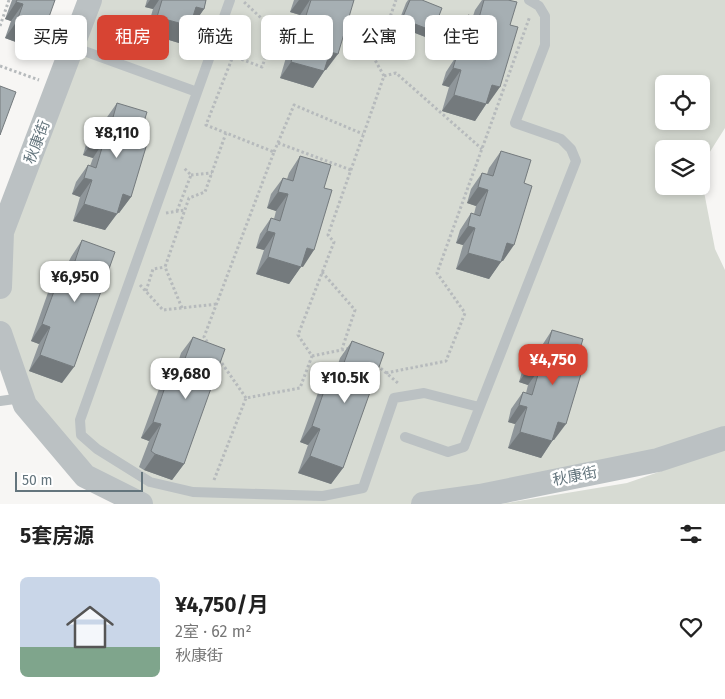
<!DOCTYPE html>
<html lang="zh">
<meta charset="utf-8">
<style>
body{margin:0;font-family:"Fira Sans","Noto Sans SC",sans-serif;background:#f2f2f2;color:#222;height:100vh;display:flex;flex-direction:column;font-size:19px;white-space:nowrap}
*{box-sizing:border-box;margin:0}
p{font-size:16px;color:#767676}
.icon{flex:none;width:28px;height:28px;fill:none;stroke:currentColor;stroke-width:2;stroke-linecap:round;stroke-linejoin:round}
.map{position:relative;height:504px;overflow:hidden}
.drawer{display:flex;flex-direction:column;background:#fff;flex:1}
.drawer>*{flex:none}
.guide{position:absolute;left:15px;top:15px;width:695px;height:45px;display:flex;gap:10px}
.buttons{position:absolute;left:655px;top:75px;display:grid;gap:10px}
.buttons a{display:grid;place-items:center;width:55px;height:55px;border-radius:8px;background:#fff;box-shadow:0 2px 8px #0003;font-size:25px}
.scale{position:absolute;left:15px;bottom:12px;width:128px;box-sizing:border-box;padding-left:5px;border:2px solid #64757d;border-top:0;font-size:14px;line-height:18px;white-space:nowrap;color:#64757d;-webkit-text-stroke:4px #fff;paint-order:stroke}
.price{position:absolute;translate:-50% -42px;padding:0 11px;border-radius:10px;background:#fff;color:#222;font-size:16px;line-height:32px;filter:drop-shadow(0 1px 2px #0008)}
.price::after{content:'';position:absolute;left:50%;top:30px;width:15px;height:11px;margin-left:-8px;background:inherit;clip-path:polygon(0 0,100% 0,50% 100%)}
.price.on{background:#d74433;color:#fff}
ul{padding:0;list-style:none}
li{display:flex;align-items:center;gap:15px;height:125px;padding:0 20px}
li span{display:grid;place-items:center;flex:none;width:140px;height:100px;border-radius:8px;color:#555}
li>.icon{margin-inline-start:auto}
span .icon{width:60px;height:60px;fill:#fffc;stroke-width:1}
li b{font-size:21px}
h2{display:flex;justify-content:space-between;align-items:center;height:60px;padding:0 20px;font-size:21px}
.pill{padding:0 18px;border-radius:8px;background:#fff;box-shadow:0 2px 8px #0003;font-size:18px;line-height:45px}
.pill.on{background:#d74433;color:#fff}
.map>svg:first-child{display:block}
.green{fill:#d7dbd3;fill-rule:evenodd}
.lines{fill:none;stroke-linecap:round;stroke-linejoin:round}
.path{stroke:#b6babc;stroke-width:3;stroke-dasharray:2.5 2.5;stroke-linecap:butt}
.service{stroke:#bbc1c3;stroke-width:10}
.tertiary{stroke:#bbc1c3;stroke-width:24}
.wall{fill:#8f969a}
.shaded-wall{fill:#747a7d}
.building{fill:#a6afb3;stroke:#747a7d}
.labels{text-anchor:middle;stroke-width:5;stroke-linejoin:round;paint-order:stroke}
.street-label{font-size:15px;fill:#64757d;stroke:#fff}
</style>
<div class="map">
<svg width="725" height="504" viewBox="0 0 725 504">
<rect width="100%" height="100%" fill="#f7f6f4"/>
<path class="green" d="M90,0H725V128L701,166V149H664V186H701V176L715,249L725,270V438L423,504H141L85,476L25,405L0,333V287L2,232ZM664,84H701V121H664Z
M725,449V504H501L627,483Z"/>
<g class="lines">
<path class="path" d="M0,26L9,0
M0,66L39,80
M384,76L396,73L482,149
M278,143L351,170
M274,152L294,105L363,134
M191,175L212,173
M177,211L191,175L183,167
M166,213L185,210
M322,272L355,310L342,349
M140,285L163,310L217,304
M146,291L153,269L165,267
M182,308L165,267L189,198L205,192L226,133
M210,346L204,337L274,152L206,125L233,56L262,67L275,31L243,1
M312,356L351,348
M219,359L246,398
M377,365L399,384
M386,373L446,361L465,313L437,273L530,16
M214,480L246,398L300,388L312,356L298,335L334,242L328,235L384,76L375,60L396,0"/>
<path class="service" d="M230,0L80,420L81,435L97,449L150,482L193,492L323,496L363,488L394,398L424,393L479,407
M73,47L197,92
M0,401L22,398
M405,437L448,452L464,447L576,161L571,149L561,139L515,123L545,45V16L539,6L529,0"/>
<path class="tertiary" d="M0,287L2,232L90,0
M0,333L25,405L85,476L141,504
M423,504L480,496L658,460L725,438"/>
</g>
<path class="wall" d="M12,0H55L32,48L5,38L11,21L5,19Z
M147,0H206L204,9L192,26L190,25L179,43L146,33L153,9L145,7Z
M294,0H354L326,70H325L313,88L280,78L287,54L279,52L283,39L295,22L297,23L300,15L290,12Z
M408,0H422L428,38L397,26L406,3Z
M482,0H508L510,25L488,104L487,103L475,121L442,111L449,87L442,85L446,72L457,55L459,56L462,48L453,45L457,31L468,15L473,16L475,10Z
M117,103L140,135L131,197L119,213H117L105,230L73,221L80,197L72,194L76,182L88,165L90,166L93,158L83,155L87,141L99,124L103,126L105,120Z
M501,151L524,183L503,261H501L489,279L456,269L463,245L456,243L460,230L471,213L474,214L476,206L467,203L471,189L482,173L487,174L489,168Z
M300,156L303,267L301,266L289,284L256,274L264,250L256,248L260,234L271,218L274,219L276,211L267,208L271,194L283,178L287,179L289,173Z
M82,240L62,383L29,371L39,344L31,341L52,281L64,264L67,265L71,257Z
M552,330L576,362L554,440H553L541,458L508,448L515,424L508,422L511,409L523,392L526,393L528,385L519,382L523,368L534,351L539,353L541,347Z
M193,337L184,464L172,480L144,470L139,467L149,441L141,438L163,378L174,361L178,362L181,353Z
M352,341L343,468L331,484L298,473L308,445L300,442L322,382L333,365L337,367L340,358Z"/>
<path class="shaded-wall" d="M150,0H159L153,9L145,7Z
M299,0H310L300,15L290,12Z
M16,2L23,4L11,21L5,19Z
M196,7L204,9L192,26L184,23Z
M157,17L190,26L179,43L146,33Z
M402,19L433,31L428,38L397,26Z
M17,21L44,31L32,48L5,38Z
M464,29L473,31L462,48L453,45Z
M291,35L298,38L287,54L279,52Z
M330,52L338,54L326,70L319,68Z
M291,62L324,71L313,88L280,78Z
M453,68L461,70L449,87L442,85Z
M492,85L500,87L488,104L481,101Z
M454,95L486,104L475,121L442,111Z
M95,138L104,141L93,158L83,155Z
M84,178L92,180L80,197L72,194Z
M478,187L488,190L476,206L467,203Z
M278,192L288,194L276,211L267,208Z
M123,194L131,197L119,213L111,211Z
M84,204L117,214L105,230L73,221Z
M468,226L475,228L463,245L456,243Z
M267,231L275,233L264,250L256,248Z
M507,243L514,245L503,261L495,259Z
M307,248L314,250L303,267L295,264Z
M468,253L501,262L489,279L456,269Z
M268,257L301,267L289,284L256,274Z
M42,324L50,327L39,344L31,341Z
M40,355L74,367L62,383L29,371Z
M530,366L540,368L528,385L519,382Z
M519,405L527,407L515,424L508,422Z
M153,422L161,424L149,441L141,438Z
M558,422L566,424L554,440L547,438Z
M312,426L320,429L308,445L300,442Z
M520,432L552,441L541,458L508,448Z
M155,454L184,464L172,480L144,470Z
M310,456L343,468L331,484L298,473Z"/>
<path class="building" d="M17,0H55L44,31L17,21L23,4L16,2Z
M162,0H206L204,9L196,7L190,26L157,17Z
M311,0H354L338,54L330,52L324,71L291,62L298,38L291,35L295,22L303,25Z
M410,0H422L442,8L433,31L402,19Z
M484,0H508L517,2L510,25L518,27L500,87L492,85L486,104L454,95L461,70L453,68L457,55L466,58L473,31L464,29L468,15L479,18Z
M0,86L16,92L0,135Z
M117,103L147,112L140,135L149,137L131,197L123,194L117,214L84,204L92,180L84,178L88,165L96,168L104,141L95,138L99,124L110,128Z
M501,151L531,160L524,183L532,186L514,245L507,243L501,262L468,253L475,228L468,226L471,213L480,216L488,190L478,187L482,173L493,176Z
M300,156L331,165L324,188L332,190L314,250L307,248L301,267L268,257L275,233L267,231L271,218L280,221L288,194L278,192L283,178L293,181Z
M82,240L115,252L74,367L40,355L50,327L42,324L64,264L73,267Z
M552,330L583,339L576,362L584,364L566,424L558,422L552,441L520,432L527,407L519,405L523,392L532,395L540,368L530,366L534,351L545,355Z
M193,337L225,349L184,464L155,454L151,451L161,424L153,422L174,361L183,364Z
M352,341L384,353L343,468L310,456L320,429L312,426L333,365L342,368Z"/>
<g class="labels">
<g class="street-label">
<text transform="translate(37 142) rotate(-69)" y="5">秋康街</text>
<text transform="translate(575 476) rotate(-11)" y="5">秋康街</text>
</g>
</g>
</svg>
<div class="buttons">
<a><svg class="icon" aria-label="locate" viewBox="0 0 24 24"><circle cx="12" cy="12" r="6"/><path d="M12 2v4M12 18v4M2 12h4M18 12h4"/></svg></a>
<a><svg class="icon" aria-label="layers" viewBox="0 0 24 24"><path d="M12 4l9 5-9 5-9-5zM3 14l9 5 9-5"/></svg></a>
</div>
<div class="scale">50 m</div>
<b class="price" style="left:117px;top:159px">¥8,110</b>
<b class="price" style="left:75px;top:303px">¥6,950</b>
<b class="price on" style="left:553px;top:386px">¥4,750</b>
<b class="price" style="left:186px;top:400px">¥9,680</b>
<b class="price" style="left:345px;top:404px">¥10.5K</b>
<div class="guide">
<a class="pill">买房</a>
<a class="pill on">租房</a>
<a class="pill">筛选</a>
<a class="pill">新上</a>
<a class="pill">公寓</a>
<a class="pill">住宅</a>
</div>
</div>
<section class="drawer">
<h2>5套房源<svg class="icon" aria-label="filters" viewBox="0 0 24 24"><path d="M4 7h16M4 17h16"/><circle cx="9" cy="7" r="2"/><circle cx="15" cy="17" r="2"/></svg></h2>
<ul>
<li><span style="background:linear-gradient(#c9d6e8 70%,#7fa58c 0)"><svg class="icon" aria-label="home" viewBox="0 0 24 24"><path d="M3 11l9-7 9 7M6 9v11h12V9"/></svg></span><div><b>¥4,750/月</b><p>2室 · 62 m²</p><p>秋康街</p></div><svg class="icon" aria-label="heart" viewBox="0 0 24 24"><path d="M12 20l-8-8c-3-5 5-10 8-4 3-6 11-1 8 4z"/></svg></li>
</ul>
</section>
